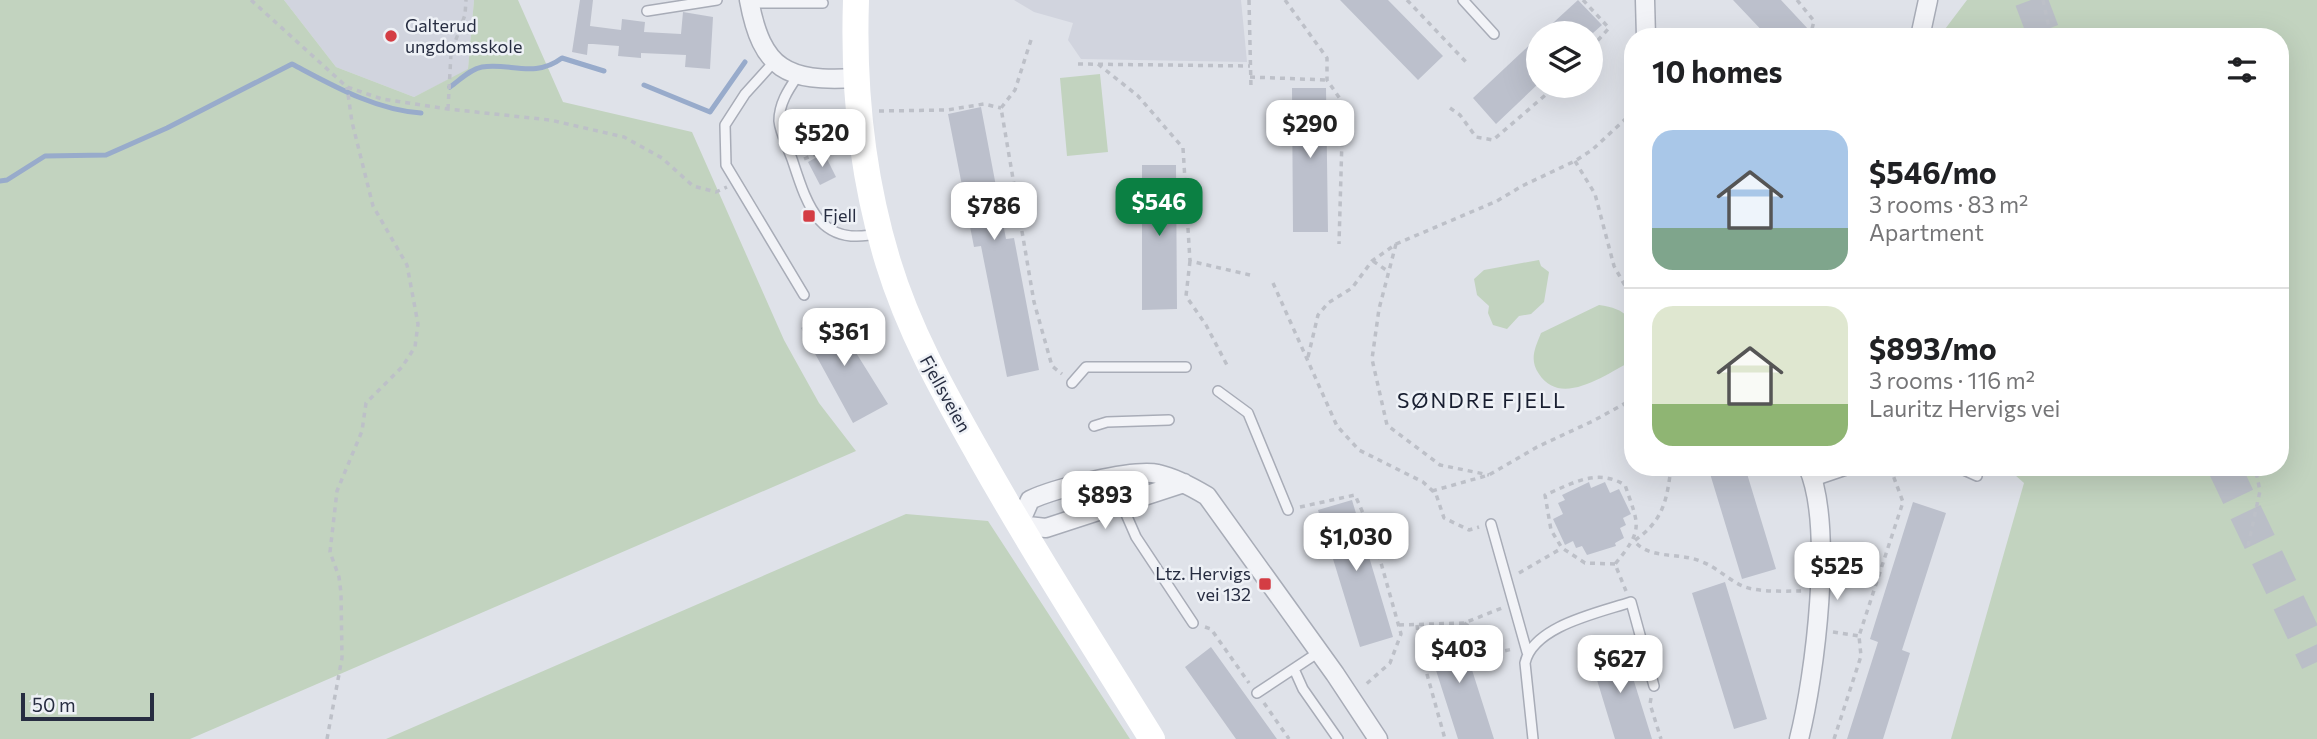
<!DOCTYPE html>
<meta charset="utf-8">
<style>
body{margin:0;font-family:Commissioner,sans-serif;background:#f6f6f6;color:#202124;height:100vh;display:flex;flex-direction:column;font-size:26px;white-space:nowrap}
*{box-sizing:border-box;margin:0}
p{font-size:23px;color:#757577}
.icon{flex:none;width:38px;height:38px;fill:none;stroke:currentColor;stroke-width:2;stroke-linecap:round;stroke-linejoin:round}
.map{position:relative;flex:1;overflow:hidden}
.panel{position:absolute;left:1624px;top:28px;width:665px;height:448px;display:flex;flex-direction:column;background:#fff;border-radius:28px;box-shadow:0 7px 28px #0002}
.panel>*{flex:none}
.tools{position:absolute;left:1526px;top:21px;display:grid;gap:14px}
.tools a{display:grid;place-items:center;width:77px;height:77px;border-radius:50%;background:#fff;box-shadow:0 7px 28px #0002;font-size:35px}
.scale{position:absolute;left:21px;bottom:18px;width:133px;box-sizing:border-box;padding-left:7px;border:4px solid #272d41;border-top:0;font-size:19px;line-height:24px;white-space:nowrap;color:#272d41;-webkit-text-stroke:5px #eef1f6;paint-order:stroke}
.price{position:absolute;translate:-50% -60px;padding:0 16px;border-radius:14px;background:#fff;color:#222;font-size:23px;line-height:46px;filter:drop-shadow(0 2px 4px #0008)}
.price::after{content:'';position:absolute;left:50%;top:42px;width:21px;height:16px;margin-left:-10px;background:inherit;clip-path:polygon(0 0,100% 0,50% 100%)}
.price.active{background:#0b8043;color:#fff}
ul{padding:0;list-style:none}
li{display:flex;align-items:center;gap:21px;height:175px;padding:0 28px}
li+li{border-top:2px solid #e0e0e0}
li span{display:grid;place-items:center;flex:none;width:196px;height:140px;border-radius:21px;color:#555}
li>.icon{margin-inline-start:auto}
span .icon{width:84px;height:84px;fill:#fffc;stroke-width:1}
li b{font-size:30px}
h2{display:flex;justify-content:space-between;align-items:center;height:84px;padding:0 28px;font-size:30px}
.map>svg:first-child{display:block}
.built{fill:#d1d4de}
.green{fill:#c2d3bf}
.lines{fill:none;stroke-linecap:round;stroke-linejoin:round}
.stream{stroke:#98abcb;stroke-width:5}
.building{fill:#bcc0cc}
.motorway-tunnel{stroke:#babec7;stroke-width:33;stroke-dasharray:33 17;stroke-linecap:butt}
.service-casing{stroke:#a8acb7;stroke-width:12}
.minor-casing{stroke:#a8acb7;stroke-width:21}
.path{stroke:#bdc0c8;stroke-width:3.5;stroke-dasharray:5 5;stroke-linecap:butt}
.service{stroke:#f2f3f7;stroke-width:9}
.minor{stroke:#f2f3f7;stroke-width:18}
.secondary{stroke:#fff;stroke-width:26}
.poi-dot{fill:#d43d44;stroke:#eef1f6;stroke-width:2.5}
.labels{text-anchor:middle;stroke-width:5;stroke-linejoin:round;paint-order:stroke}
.poi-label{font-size:18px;fill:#272d41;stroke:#eef1f6;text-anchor:start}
.street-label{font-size:18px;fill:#272d41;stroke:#eef1f6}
.quarter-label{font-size:21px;letter-spacing:2px;fill:#191f31;stroke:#eef1f6}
</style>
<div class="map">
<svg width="2317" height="739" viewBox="0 0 2317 739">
<rect width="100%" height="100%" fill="#dfe2e9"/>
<path class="built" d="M284,0H474L468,70L414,97L336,67Z
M1014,0H1241L1247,62L1081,59L1068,40L1073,23L1034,12Z"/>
<path class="green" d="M0,0H284L336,67L414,97L468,69L474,0H518L563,102L692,132L784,340L819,403L856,451L190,739H0Z
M1967,0H2317V739H1951L2024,483L2006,467H2280V37H1939Z
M1100,74L1108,152L1067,156L1060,78Z
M1539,260L1541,266L1549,272L1544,302L1531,314L1519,316L1507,329L1493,325L1488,313L1489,306L1477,295L1474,279L1484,270Z
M1599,305C1636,310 1636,327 1632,361C1606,374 1561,408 1539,374C1529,360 1535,348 1541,333Z
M906,514L988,521L1130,739H386Z"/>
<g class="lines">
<path class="stream" d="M644,85L710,112L745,62
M450,87C460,80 470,69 482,67C509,62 534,79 562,58L604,71
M0,181L7,180L45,156L106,155L167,128L292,64C332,85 375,110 421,113"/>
</g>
<path class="building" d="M580,0H593L590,26L621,30L622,19L645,22L644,32L681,34L683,12L713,17L710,69L685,67L686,55L641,53V58L618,56L619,46L593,44H588L587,55L572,52Z
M1340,0H1388L1443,56L1418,80Z
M1578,0L1602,25L1593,33H1542Z
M1733,0H1781L1809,30L1802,37H1768Z
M1538,37V84L1496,124L1473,98Z
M1292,88H1326L1328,232H1293Z
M981,107L1006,239L1014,238L1039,370L1007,377L981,246L974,247L948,114Z
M824,153L836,177L820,185L808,162Z
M1142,165H1176L1177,309L1142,310Z
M830,311L888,404L853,423L801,328Z
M1708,467H1745L1776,569L1742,579Z
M1589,482L1591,488L1605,482L1610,493L1619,489L1631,514L1623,518L1626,525L1620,528L1624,538L1615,543L1616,546L1587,555L1582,546L1576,548L1573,541L1565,545L1553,519L1563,514L1558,503L1565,500L1562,495Z
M1352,500L1393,637L1360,647L1318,510Z
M1913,502L1946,513L1902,650L1910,653L1883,739H1847L1878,642L1870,639Z
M1725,582L1767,719L1734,729L1692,593Z
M1458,626L1494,739H1458L1425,636Z
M1623,646L1652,739H1615L1590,657Z
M1211,647L1277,739H1236L1185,667Z"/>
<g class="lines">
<path class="motorway-tunnel" d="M2031,0L2045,37
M2224,467L2317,662"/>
<defs>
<path id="service" d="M1463,0L1494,34
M750,3H823
M647,11L717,0
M773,63L745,94L725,125L726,165L804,295
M797,77C788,90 779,104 779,121C780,133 789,150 793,162C808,208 821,248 879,233
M1072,383L1086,367H1186
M1218,391L1248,413L1288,510
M1094,426L1107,422L1169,420
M1957,467L1977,476
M1105,479L1122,505L1136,537L1193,623
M1814,481L1855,467
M1491,524L1527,652
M1294,669L1303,689L1338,739
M1257,693L1319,652
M1533,739L1525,663C1533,626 1598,613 1631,602L1654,686"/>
<path id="minor" d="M749,0C762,70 787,82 855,78
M1645,0L1646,37
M1920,37L1928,0
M1184,483L1046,528L1019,525L1030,500C1053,489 1134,468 1158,474C1176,478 1192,487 1207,496L1335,674L1378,739
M1799,739C1815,676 1834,526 1808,467"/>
</defs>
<use href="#service" class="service-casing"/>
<use href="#minor" class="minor-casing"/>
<path class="path" d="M251,0L347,87L382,99L448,109L550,120L624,137L662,158L693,186L716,192L727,187
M1249,0L1251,88
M1285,0L1327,58V80L1343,103L1339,244
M1407,0L1466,62
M1583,0L1609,28L1591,48
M1797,0L1814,21L1810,37
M2043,0L2051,37
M1031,40L1015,90L1001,108L1034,302L1052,366L1062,374
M1078,64L1250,66
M1098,64L1138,96L1183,148L1190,261L1250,275
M1250,77L1327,80
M1450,108L1460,115L1476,137L1493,140L1556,86
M448,109L451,53L465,15L466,0
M879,111L947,110L984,104L1001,108
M804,159L824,151L844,147
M1575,161L1595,194L1614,266L1633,300
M1396,244L1379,309L1372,359L1387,425L1440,465L1489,475
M1190,261L1186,296L1206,325L1228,367
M1373,261L1389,272
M1273,283L1337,426L1359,450L1423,482L1436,494L1444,518L1469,530L1479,527
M1308,357L1318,315L1328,303L1352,288L1372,261L1396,244L1497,201L1522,186L1575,161L1592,150L1633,112
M1625,403L1633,408
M1671,467C1667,501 1663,521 1634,541C1651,560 1678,552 1700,561C1720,568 1733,586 1753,589C1769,592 1787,591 1803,591
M1432,491L1489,475L1537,447L1593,421L1633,399
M1300,507L1355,495L1374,538L1401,634L1390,663L1364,686
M2248,546L2260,491L2255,467
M1615,564L1585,563L1562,548L1551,530L1545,495C1573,483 1597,468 1625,485C1639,526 1644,529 1615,564L1626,591
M1519,573L1562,548
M1464,623L1504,651L1513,649
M1399,625L1464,623L1502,608
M1417,625L1420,649L1445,739
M1205,627L1211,629L1249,683
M1833,632L1859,636
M1651,698L1650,704L1661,739
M1264,703L1289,739
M327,739L342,658L341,593L339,577L330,552L337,491L362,431L366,403L402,367L415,347L418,324L407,265L373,206L352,122L347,87
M1834,739L1861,656L1859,636L1903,502L1890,467"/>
<use href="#service" class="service"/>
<use href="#minor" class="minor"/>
<path class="secondary" d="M856,0C853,88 862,177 888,262C909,331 943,391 978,453C1033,551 1093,644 1152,739"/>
</g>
<g class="poi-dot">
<circle cx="391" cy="36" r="7"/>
<rect x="802" y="209" width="14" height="14" rx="3.5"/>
<rect x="1258" y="577" width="14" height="14" rx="3.5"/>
</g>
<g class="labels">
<g class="poi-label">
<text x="405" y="32">Galterud<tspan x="405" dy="21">ungdomsskole</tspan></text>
<text x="823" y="222">Fjell</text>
<text x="1251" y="580" text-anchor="end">Ltz. Hervigs<tspan x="1251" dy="21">vei 132</tspan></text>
</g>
<g class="street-label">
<text transform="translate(945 394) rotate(61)" y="6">Fjellsveien</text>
</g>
<g class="quarter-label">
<text x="1482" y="408">SØNDRE FJELL</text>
</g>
</g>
</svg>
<div class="tools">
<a><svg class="icon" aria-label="layers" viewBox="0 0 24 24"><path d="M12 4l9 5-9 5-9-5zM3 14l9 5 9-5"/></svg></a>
</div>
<div class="scale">50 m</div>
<b class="price" style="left:1310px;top:160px">$290</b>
<b class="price" style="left:822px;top:169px">$520</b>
<b class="price active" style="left:1159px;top:238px">$546</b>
<b class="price" style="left:994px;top:242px">$786</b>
<b class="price" style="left:844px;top:368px">$361</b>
<b class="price" style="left:1105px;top:531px">$893</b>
<b class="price" style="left:1356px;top:573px">$1,030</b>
<b class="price" style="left:1837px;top:602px">$525</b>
<b class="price" style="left:1459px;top:685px">$403</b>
<b class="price" style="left:1620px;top:695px">$627</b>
<section class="panel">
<h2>10 homes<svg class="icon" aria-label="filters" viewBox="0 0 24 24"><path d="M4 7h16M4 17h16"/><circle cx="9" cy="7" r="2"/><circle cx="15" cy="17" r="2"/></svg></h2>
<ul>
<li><span style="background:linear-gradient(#a9c7e8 70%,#7fa58c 0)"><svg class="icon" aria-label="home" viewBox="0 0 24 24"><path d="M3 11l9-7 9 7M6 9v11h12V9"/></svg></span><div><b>$546/mo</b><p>3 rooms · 83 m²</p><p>Apartment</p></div></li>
<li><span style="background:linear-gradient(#dfe7d0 70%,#8fb573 0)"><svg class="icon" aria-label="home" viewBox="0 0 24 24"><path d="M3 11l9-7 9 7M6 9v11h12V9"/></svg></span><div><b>$893/mo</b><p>3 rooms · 116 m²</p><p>Lauritz Hervigs vei</p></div></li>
</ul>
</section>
</div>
